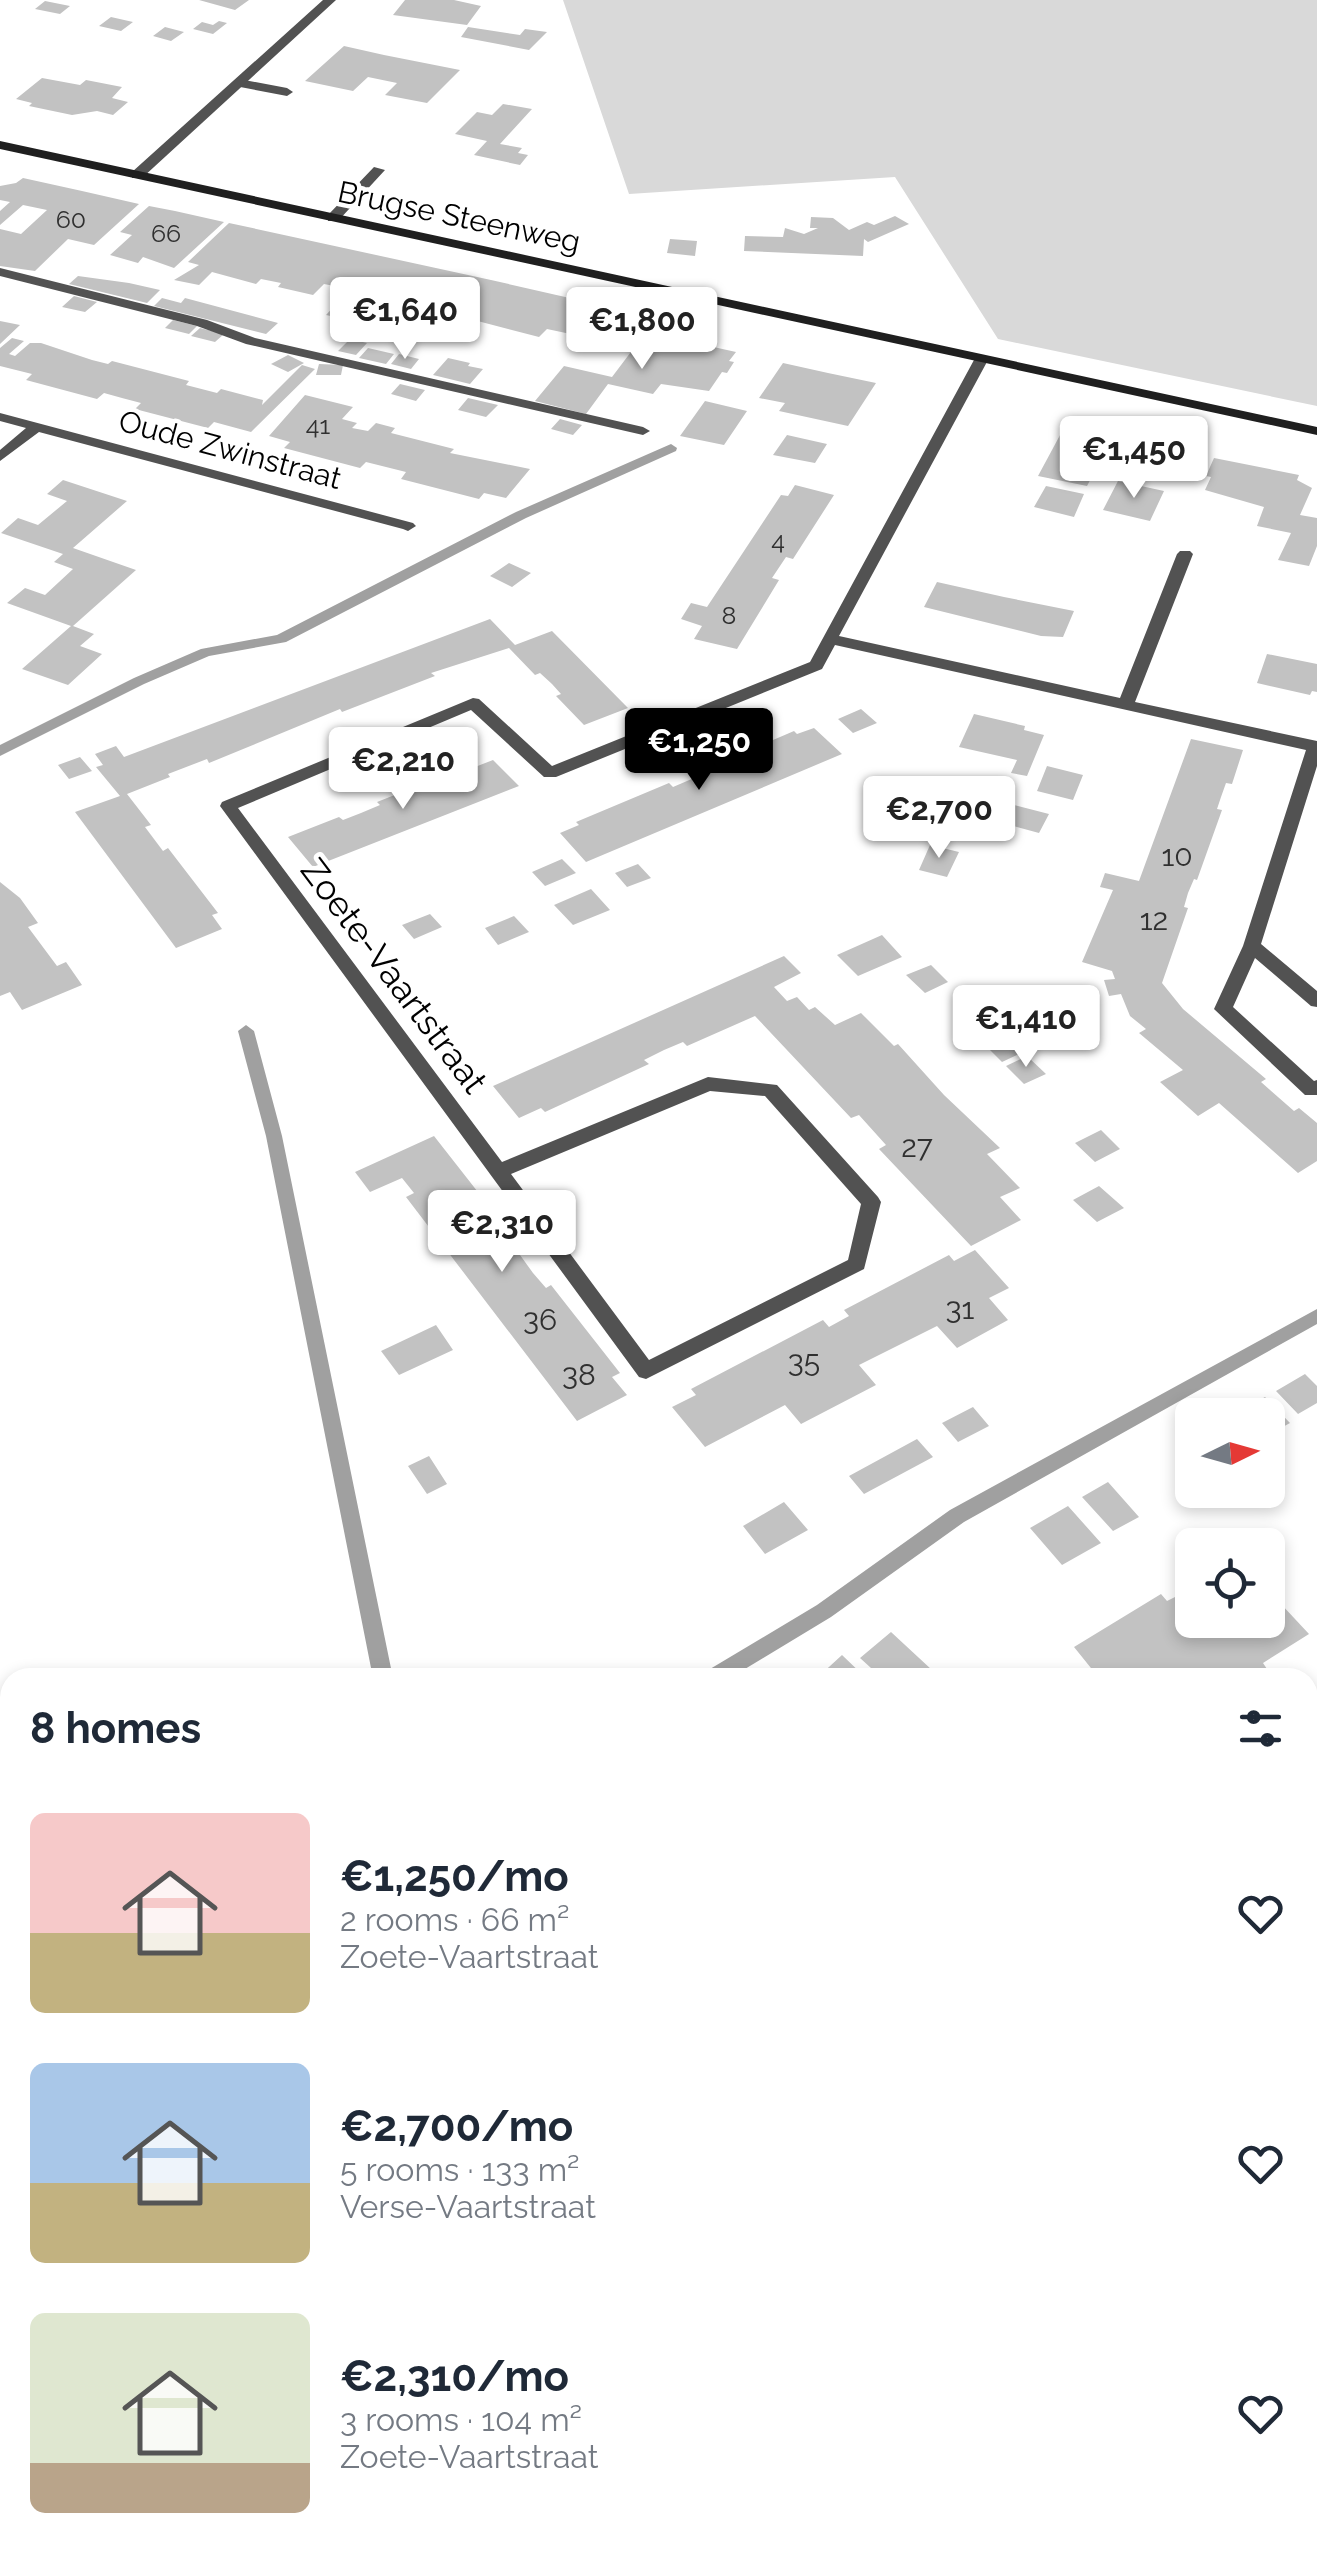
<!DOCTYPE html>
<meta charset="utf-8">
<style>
body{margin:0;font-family:Raleway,sans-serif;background:#f6f6f7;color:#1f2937;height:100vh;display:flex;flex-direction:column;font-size:38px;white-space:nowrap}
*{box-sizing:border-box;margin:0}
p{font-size:32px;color:#747a83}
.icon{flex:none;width:55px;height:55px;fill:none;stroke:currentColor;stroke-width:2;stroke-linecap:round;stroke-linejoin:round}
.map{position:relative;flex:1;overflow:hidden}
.sheet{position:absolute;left:0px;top:1668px;width:1318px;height:892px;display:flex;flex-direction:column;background:#fff;border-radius:30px 30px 0 0;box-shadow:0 5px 15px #0003}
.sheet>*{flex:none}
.needle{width:65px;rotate:85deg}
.tools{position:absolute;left:1175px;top:1398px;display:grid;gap:20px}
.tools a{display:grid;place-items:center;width:110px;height:110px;border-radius:15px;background:#fff;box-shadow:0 5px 15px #0003;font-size:50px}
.price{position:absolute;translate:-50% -85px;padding:0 22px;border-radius:10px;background:#fff;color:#222;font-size:32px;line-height:65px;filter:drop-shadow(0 2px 5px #0008)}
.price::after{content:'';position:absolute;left:50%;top:60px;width:30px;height:22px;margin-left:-15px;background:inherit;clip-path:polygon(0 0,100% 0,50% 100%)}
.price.selected{background:#000;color:#fff}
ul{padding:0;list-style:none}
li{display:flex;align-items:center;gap:30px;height:250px;padding:0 30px}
li span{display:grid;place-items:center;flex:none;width:280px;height:200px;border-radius:15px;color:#555}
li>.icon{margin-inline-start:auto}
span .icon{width:120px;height:120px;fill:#fffc;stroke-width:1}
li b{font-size:42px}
h2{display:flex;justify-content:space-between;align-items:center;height:120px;padding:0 30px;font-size:42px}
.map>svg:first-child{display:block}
.green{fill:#d9d9d9}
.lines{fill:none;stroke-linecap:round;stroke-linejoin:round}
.stream{fill:#a0a0a0;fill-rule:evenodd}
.building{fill:#c2c2c2}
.service{fill:#525252;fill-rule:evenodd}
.minor{fill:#525252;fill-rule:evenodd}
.secondary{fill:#1f1f1f;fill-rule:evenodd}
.labels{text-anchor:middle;stroke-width:9;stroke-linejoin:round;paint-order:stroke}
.far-number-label{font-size:25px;fill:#303030}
.far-street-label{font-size:30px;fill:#000;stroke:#fff}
.number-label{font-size:30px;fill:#303030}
.street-label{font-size:35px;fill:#000;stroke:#fff}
</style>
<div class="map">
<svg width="1317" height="2559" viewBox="0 0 1317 2559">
<rect width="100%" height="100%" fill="#fff"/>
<path class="green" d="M563,0H1317V406L998,339L895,177L629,194Z
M10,2022V2550H494L480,2559H0V2027Z"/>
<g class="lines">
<path class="stream" d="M671,444L677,448L676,451L526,518L286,642L209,656L144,684L0,756V745L134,678L201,649L277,635L516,512Z
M246,1025L254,1031L282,1136L393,1678H373L266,1136L238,1031Z
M1317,1309V1324L964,1522L831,1617L730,1678H702L705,1672L817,1605L950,1510Z"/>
</g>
<path class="building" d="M199,0H249L235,10Z
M405,0H454L481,6L467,25L393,15Z
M45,1L70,6L60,14L35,9Z
M111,17L133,22L121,31L99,26Z
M219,21L227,23L213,34L193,29L202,22L213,25Z
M165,27L184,32L171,41L153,36Z
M468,27L520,35L525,29L547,32L529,50L461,37Z
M344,46L384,55L460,70L427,103L385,95L397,83L368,77L353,91L305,81Z
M42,78L80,85L86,80L122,87L112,98L128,102L113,115L97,111L72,115L29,106L32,103L16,99Z
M503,104L532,109L500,144L522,148L518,153L528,155L520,165L474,155L487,141L455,134L477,112L492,115Z
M23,178L82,191L139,204L94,245L68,239L35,271L0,266V229L21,234L47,210L23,205L0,225V211L10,202L0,200V186L16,183Z
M149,206L175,211L224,222L174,268L143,257L138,263L110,255L132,235L120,232Z
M895,216L909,224L868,242L864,239L863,256L744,251L745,236L783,237L785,228L804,234L818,228H810L811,217L833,218L849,230L867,222L874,225Z
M229,223L491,280L618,309L594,339L547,329L539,337L409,303L398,314L384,311L396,298L370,292L344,319L326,315L350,289L324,284L313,295L278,287L281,283L261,279L256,284L212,272L199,285L174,280L199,265L188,262Z
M670,239L697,241L695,256L667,253Z
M78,276L129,283L160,290L147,303L69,284Z
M74,296L97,302L85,312L62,307Z
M162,298L181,303L185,298L278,323L266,334L154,306Z
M173,320L197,326L189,334L165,328Z
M0,321L20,325L0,344Z
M200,328L224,334L215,342L191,336Z
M646,332L736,352L729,361L734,362L727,373L722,372L709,391L661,384L653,394L608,384L586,414L535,401L564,366L612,377Z
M12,338L24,341L9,354L15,356L30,343H41L92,360L108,364L112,361L189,381L186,385L217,393L221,389L263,400L262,405L302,365L315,369L251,432L214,422L208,428L135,409L141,403L122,398L104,393L97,399L26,380L32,374L0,366V348Z
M350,339L367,343L356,355L338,351Z
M368,348L394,354L386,364L359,358Z
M399,354L419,359L411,369L391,364Z
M288,355L304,363L288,372L271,364Z
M448,358L470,363L468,366L483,369L470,384L433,375Z
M783,363L828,373L876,383L848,426L779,411L785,403L759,398Z
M319,364L343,365L341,375H316Z
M400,384L425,390L416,401L391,394Z
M305,395L353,407L342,419L357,423L352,428L368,431L376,423L395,428L391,433L454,449L450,453L530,469L506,498L484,493L479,499L401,479L406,472L366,462L360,468L284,448L290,442L269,436Z
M468,398L498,405L486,417L458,410Z
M705,401L747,411L724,445L680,436Z
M560,419L582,425L573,435L551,429Z
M1066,424L1114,435L1087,486L1038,476Z
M787,435L827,444L815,463L773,455Z
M1214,458L1299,475L1297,480L1312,488L1300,515L1317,518V546L1309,566L1278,560L1291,533L1257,526L1264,507L1205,490L1211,477L1206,476Z
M63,480L127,501L73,548L136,570L73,626L94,634L80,646L102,654L68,685L22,669L71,626L7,603L25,588L45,595L73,569L54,562L63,554L1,533L18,518L38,525L67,501L47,494Z
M1118,481L1164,491L1150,521L1103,510Z
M795,485L834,495L793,559L786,557L772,578L779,580L737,649L694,639L702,626L681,619L691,603L707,607L781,495L788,496Z
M1046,486L1084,494L1074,517L1034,507Z
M509,563L531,573L512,587L490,576Z
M937,582L1004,597L1074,611L1063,637L1041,636L924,607Z
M490,619L515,645L552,631L628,708L584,725L556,696L561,694L552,684L540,673L535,675L509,648L431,673L435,676L342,712L340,709L209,763L207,759L168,774L170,777L127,794L151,825L145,827L163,851L168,848L218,913L212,915L222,929L176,948L75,812L120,796L96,767L103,765L95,754L116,746L124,757Z
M1267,654L1317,664V692L1312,691L1310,695L1257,683Z
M861,709L877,723L853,733L838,719Z
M974,714L1025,726L1024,730L1044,735L1027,776L1011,773L1017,760L959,747Z
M814,728L842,754L586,862L560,833L579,825L576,822L669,783L673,787L708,772L704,768L750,750L794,731L797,734Z
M1191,739L1243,750L1232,784L1226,783L1221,797L1217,809L1222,810L1197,880L1194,879L1188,893L1184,907L1188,908L1162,983L1183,1009L1266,1079L1261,1082L1294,1111L1299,1108L1317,1123V1161L1298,1173L1219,1103L1198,1116L1160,1082L1183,1070L1139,1033L1146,1029L1130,1016L1121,994L1109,996L1104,980L1115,979L1112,971L1082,962L1113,890L1100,887L1105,873L1139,881Z
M80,757L92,771L69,779L58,765Z
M493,760L519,786L313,867L288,837L339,817L343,820L361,813L380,805L377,802L473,764L475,767Z
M1047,766L1083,775L1073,800L1037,791Z
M906,780L932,787L922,801L898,794Z
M1014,805L1049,814L1039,833L1006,824Z
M962,811L993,817L987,831L956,825Z
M930,845L959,852L947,877L919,870Z
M562,859L576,873L545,886L532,872Z
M638,864L651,878L627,887L615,873Z
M0,882L20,898L38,923L28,927L57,966L66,962L82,985L22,1010L10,992L0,996Z
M591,889L610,910L573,925L554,905Z
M430,914L442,927L414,939L402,925Z
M514,916L529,932L498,945L485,928Z
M882,935L902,957L858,976L837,955Z
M784,956L801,973L774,987L787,1001L797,997L809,1010L815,1007L835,1025L861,1013L894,1046L898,1044L944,1095L1000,1148L987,1154L1020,1188L1000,1197L1021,1220L971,1246L879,1149L886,1145L859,1115L851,1118L755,1016L687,1046L683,1042L664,1050L644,1060L649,1064L545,1112L541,1108L519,1118L493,1086Z
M931,965L948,982L925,993L906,975Z
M1003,1038L1019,1054L1002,1062L986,1046Z
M1027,1056L1046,1074L1024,1084L1006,1066Z
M1101,1130L1120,1149L1095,1162L1075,1143Z
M434,1136L525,1252L520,1255L533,1273L546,1288L551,1285L620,1373L612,1377L627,1395L577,1421L406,1197L414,1193L402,1178L370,1192L355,1172Z
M1099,1186L1124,1208L1097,1222L1073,1200Z
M975,1250L1009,1288L989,1298L1008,1320L957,1348L937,1326L859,1365L876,1385L801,1424L785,1405L705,1447L672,1407L696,1395L691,1389L823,1320L829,1327L849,1316L844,1310L949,1255L954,1261Z
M436,1325L453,1350L399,1375L381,1351Z
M1305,1374L1317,1386V1403L1298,1414L1276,1391Z
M1265,1397L1290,1423L1268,1435V1415H1233Z
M973,1407L989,1426L958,1442L942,1423Z
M917,1439L933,1457L864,1494L849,1476Z
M429,1456L447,1484L427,1494L408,1466Z
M1108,1482L1139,1517L1113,1531L1082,1497Z
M784,1502L808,1530L765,1554L743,1526Z
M1068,1506L1101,1543L1062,1565L1030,1528Z
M1192,1580V1620H1268V1590L1309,1634L1263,1663L1273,1678H1099L1074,1647L1161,1594L1167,1601L1183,1593L1179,1588Z
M891,1632L932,1670L924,1678H882L860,1658Z
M842,1655L866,1678H817Z
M1308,2044L1317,2053V2187L1308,2176Z
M1308,2480L1317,2489V2559H1249L1257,2550H1308Z"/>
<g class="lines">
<path class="service" d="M239,79L287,88L293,92L287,96L235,86L233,83Z
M374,167L385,170L338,221H328V215Z
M0,268L207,320L255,338L643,427L650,431L643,435L246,344L197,326L0,276Z"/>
<path class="minor" d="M323,0H336L142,178H132V172Z
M981,356L988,360L839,636L1120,698L1177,554L1180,551H1190L1193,554L1135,702L1317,741V766L1261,944L1317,991V1007L1311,1006L1255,958L1233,1007L1314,1081L1317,1080V1095H1305L1214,1009L1243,946L1306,750L835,645L822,669L556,777H544L471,710L238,808L502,1162L708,1077L777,1085L878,1197L881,1202L864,1269L646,1379L639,1377L220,806L222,802L473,698L479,699L552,766L810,662L974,360ZM710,1091L765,1096L861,1204L848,1260L649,1360L511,1174Z
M0,413L413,523L416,526L408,531L403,529L39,432L0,461V450L26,428L0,421Z
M1317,1758V1781L1308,1784V1761Z
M1308,2299L1317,2302V2334L1308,2330Z"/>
<path class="secondary" d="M0,141L1317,427V435L0,149Z"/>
</g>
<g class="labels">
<g class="far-number-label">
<text x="71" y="228">60</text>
<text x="166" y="242">66</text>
<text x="318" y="434">41</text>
<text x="778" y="549">4</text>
<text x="729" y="624">8</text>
</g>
<g class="far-street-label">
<text transform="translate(459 217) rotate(12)" y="10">Brugse Steenweg</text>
<text transform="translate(230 450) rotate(15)" y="10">Oude Zwinstraat</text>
</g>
<g class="number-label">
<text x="1177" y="866">10</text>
<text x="1154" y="930">12</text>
<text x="917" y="1157">27</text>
<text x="960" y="1319">31</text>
<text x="540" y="1330">36</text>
<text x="804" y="1372">35</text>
<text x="579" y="1385">38</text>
</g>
<g class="street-label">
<text transform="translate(394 976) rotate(53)" y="12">Zoete-Vaartstraat</text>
</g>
</g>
</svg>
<div class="tools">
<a><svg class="needle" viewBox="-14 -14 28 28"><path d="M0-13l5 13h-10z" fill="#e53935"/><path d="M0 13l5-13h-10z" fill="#747a83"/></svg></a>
<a><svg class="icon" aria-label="locate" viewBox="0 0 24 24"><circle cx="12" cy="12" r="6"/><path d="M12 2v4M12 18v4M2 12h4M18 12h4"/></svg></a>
</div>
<b class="price" style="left:405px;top:362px">€1,640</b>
<b class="price" style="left:642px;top:372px">€1,800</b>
<b class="price" style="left:1134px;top:501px">€1,450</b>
<b class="price selected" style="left:699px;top:793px">€1,250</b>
<b class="price" style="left:403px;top:812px">€2,210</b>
<b class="price" style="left:939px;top:861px">€2,700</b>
<b class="price" style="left:1026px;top:1070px">€1,410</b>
<b class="price" style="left:502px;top:1275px">€2,310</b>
<section class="sheet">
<h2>8 homes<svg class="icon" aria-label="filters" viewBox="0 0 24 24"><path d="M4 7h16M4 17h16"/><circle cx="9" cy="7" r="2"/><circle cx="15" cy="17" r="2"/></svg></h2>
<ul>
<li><span style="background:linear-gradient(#f6c9c9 60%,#c2b280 0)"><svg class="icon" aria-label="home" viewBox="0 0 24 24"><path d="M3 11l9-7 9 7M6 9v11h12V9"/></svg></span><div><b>€1,250/mo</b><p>2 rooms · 66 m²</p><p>Zoete-Vaartstraat</p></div><svg class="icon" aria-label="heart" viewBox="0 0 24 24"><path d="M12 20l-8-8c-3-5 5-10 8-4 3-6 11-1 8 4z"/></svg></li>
<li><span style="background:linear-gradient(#a9c7e8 60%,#c2b280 0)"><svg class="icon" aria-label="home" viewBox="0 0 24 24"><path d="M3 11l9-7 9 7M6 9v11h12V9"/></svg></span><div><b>€2,700/mo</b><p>5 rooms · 133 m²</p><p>Verse-Vaartstraat</p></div><svg class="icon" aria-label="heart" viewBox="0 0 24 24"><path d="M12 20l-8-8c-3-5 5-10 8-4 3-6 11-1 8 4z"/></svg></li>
<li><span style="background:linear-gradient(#dfe7d0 75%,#b9a48a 0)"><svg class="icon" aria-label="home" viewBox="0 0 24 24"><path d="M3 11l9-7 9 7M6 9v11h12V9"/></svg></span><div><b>€2,310/mo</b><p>3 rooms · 104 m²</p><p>Zoete-Vaartstraat</p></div><svg class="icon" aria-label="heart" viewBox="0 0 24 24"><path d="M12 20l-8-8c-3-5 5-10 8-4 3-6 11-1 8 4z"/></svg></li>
</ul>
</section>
</div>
